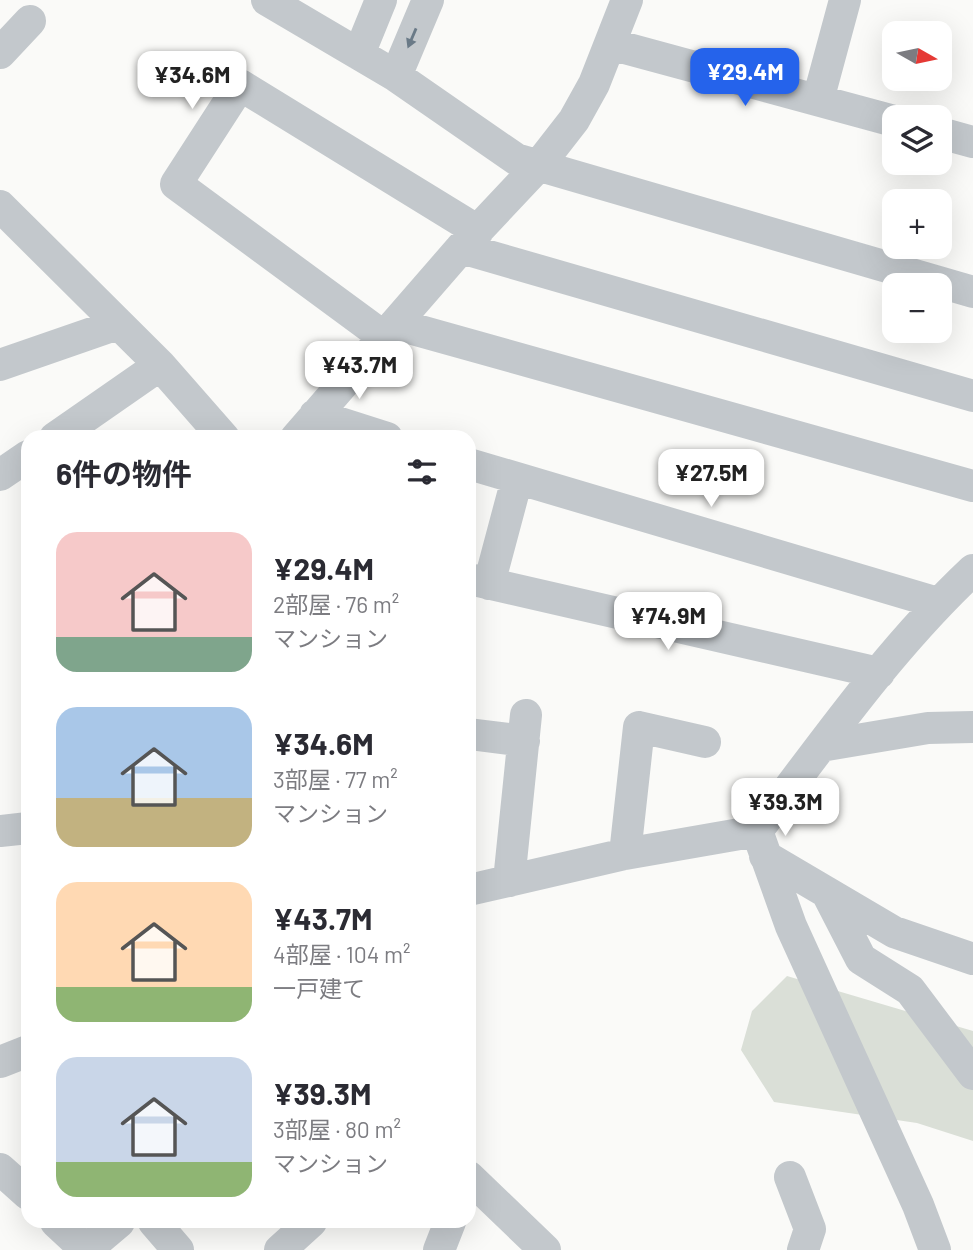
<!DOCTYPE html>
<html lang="ja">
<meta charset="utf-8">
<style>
body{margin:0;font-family:Barlow,"Noto Sans JP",sans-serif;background:#f7f7f7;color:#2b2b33;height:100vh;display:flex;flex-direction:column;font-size:26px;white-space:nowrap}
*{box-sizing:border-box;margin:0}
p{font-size:23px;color:#7c7c81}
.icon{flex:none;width:38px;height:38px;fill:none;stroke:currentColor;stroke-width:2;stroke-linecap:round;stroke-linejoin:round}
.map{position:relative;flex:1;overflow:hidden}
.drawer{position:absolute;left:21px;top:430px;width:455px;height:798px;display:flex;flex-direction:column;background:#fff;border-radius:21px;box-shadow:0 7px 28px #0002}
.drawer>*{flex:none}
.needle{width:46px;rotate:99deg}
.buttons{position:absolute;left:882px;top:21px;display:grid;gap:14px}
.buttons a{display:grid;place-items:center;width:70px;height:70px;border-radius:14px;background:#fff;box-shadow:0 7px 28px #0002;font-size:35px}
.price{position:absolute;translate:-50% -60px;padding:0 16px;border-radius:14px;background:#fff;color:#222;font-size:23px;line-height:46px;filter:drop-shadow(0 2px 4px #0008)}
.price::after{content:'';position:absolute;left:50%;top:42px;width:21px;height:16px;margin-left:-10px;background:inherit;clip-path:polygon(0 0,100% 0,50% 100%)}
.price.active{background:#2563eb;color:#fff}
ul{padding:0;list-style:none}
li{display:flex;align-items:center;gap:21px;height:175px;padding:0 35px}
li span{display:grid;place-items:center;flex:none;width:196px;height:140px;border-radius:21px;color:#555}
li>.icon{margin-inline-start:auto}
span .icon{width:84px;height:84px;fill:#fffc;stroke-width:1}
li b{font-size:30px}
h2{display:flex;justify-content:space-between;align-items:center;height:84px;padding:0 35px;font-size:30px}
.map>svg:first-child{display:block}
.green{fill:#dadfd7}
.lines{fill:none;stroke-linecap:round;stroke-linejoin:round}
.minor{stroke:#c3c8cc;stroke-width:32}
.oneway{fill:#6a7a87}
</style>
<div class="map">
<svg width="973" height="1250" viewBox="0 0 973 1250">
<rect width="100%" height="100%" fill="#fafaf8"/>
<path class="green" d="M787,976L973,1031V1141L917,1123L774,1102L741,1050L752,1011Z"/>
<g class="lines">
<path class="minor" d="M267,0L396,76L516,159L973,292
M610,44L894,121
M0,53L30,21
M359,54L381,0
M396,76L428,0
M818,100L845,0
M940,133L973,142
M0,206L160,365L224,438
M461,248L973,396
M395,324L973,486
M384,337L176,184L240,85L478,231
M0,365L118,324
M315,415L387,438
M55,438L160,365
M296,438L461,248L539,165L574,120L594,84L627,0
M469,464L938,603
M0,475L28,456
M469,579L879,673
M489,584L517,479
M469,734L524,741
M821,746L928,728L973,727
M0,831L28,828
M757,831L791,926L918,1205L935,1250
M625,854L639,727L705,742
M765,856L894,932L973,959
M509,881L526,715
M469,890L625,854L757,831C825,741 891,647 973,570
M827,893L861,959L910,990L973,1074
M0,1062L28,1051
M0,1169L28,1194
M469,1177L545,1250
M790,1177L810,1229L803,1250
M56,1222L86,1250
M154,1222L178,1250
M86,1250L119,1222
M280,1250L311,1222
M439,1250L450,1222"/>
</g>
<defs><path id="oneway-solid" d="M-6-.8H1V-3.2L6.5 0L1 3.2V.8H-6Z" transform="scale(1.75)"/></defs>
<use class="oneway" href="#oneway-solid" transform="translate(412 38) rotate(113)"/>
</svg>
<div class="buttons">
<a><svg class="needle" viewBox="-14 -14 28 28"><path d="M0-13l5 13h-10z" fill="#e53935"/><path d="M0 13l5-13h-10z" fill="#7c7c81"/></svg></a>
<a><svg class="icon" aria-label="layers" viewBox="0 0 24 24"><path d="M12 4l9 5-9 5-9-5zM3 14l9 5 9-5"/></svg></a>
<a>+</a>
<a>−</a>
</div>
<b class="price active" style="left:745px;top:108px">¥29.4M</b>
<b class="price" style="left:192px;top:111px">¥34.6M</b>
<b class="price" style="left:359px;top:401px">¥43.7M</b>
<b class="price" style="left:711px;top:509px">¥27.5M</b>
<b class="price" style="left:668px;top:652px">¥74.9M</b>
<b class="price" style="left:785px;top:838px">¥39.3M</b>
<section class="drawer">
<h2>6件の物件<svg class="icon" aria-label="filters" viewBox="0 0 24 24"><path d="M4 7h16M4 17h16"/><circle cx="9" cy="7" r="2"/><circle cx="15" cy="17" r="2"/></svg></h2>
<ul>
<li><span style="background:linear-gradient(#f6c9c9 75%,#7fa58c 0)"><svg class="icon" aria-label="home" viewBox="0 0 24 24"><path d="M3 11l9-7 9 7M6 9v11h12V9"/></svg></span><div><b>¥29.4M</b><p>2部屋 · 76 m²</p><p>マンション</p></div></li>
<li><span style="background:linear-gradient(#a9c7e8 65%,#c2b280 0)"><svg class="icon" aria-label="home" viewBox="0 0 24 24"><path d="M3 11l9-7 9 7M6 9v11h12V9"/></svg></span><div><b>¥34.6M</b><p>3部屋 · 77 m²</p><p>マンション</p></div></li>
<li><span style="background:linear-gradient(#ffd9b3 75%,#8fb573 0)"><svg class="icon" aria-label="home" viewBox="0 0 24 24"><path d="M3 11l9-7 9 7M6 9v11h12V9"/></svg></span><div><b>¥43.7M</b><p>4部屋 · 104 m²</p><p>一戸建て</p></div></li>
<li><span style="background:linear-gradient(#c9d6e8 75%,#8fb573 0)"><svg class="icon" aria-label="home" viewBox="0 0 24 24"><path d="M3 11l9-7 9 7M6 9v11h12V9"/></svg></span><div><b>¥39.3M</b><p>3部屋 · 80 m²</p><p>マンション</p></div></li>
</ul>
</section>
</div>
